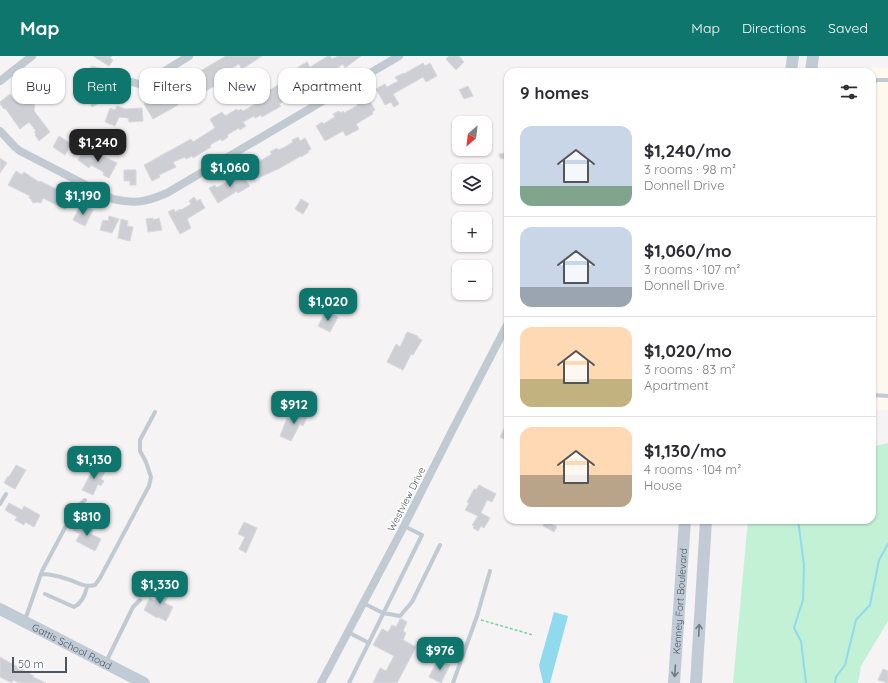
<!DOCTYPE html>
<meta charset="utf-8">
<style>
body{margin:0;font-family:Quicksand,sans-serif;background:#f2f2f3;color:#2b2b33;height:100vh;display:flex;flex-direction:column;font-size:15px;white-space:nowrap}
*{box-sizing:border-box;margin:0}
p{font-size:13px;color:#7c7c81}
.icon{flex:none;width:22px;height:22px;fill:none;stroke:currentColor;stroke-width:2;stroke-linecap:round;stroke-linejoin:round}
.map{position:relative;flex:1;overflow:hidden}
.details{position:absolute;left:504px;top:12px;width:372px;height:456px;display:flex;flex-direction:column;background:#fff;border-radius:12px;box-shadow:0 1px 3px #0004}
.details>*{flex:none}
.banner{position:absolute;left:12px;top:12px;width:380px;height:36px;display:flex;gap:8px}
.needle{width:26px;rotate:208deg}
.tools{position:absolute;left:452px;top:60px;display:grid;gap:8px}
.tools a{display:grid;place-items:center;width:40px;height:40px;border-radius:8px;background:#fff;box-shadow:0 1px 3px #0004;font-size:20px}
.scale{position:absolute;left:12px;bottom:10px;width:55px;box-sizing:border-box;padding-left:4px;border:2px solid #4a5661;border-top:0;font-size:11px;line-height:14px;white-space:nowrap;color:#4a5661;-webkit-text-stroke:3px #fff;paint-order:stroke}
.price{position:absolute;translate:-50% -34px;padding:0 9px;border-radius:8px;background:#0f766e;color:#fff;font-size:13px;line-height:26px;filter:drop-shadow(0 1px 2px #0008)}
.price::after{content:'';position:absolute;left:50%;top:24px;width:12px;height:9px;margin-left:-6px;background:inherit;clip-path:polygon(0 0,100% 0,50% 100%)}
.price.current{background:#222;color:#fff}
ul{padding:0;list-style:none}
li{display:flex;align-items:center;gap:12px;height:100px;padding:0 16px}
li+li{border-top:1px solid #e1e1e2}
li span{display:grid;place-items:center;flex:none;width:112px;height:80px;border-radius:12px;color:#555}
li>.icon{margin-inline-start:auto}
span .icon{width:48px;height:48px;fill:#fffc;stroke-width:1}
li b{font-size:17px}
h2{display:flex;justify-content:space-between;align-items:center;height:48px;padding:0 16px;font-size:17px}
.tag{padding:0 14px;border-radius:12px;background:#fff;box-shadow:0 1px 3px #0004;font-size:14px;line-height:36px}
.tag.current{background:#0f766e;color:#fff}
header{display:flex;align-items:center;gap:24px;box-sizing:border-box;height:56px;padding:0 20px;background:#0f766e;color:#fff}
header strong{font-size:19px}
nav{display:flex;gap:22px;margin-inline-start:auto;font-size:14px}
.map>svg:first-child{display:block}
.commercial{fill:#fdf9ef}
.green{fill:#c3f1d5}
.water{fill:#90daee}
.lines{fill:none;stroke-linecap:round;stroke-linejoin:round}
.stream{stroke:#90daee;stroke-width:2}
.building{fill:#cdcfd5;stroke:#d7d9de}
.path{stroke:#7ad0a6;stroke-width:1.5;stroke-dasharray:3 2;stroke-linecap:butt}
.service{stroke:#c1cad2;stroke-width:4}
.minor{stroke:#c1cad2;stroke-width:8}
.secondary{stroke:#c1cbd6;stroke-width:12}
.oneway{stroke:#6e7984}
.labels{text-anchor:middle;stroke-width:3;stroke-linejoin:round;paint-order:stroke}
.street-label{font-size:10px;fill:#4a5661;stroke:#fff}
</style>
<header>
<strong>Map</strong>
<nav><a>Map</a><a>Directions</a><a>Saved</a></nav>
</header>
<div class="map">
<svg width="888" height="627" viewBox="0 0 888 627">
<rect width="100%" height="100%" fill="#f5f3f3"/>
<path class="commercial" d="M873,11L888,12V354H872V16H867Z"/>
<path class="green" d="M888,387V565L861,610L858,627H733L748,464H872V391Z"/>
<path class="water" d="M554,556L568,560L550,627H543L539,609Z"/>
<g class="lines">
<path class="stream" d="M798,464L804,509L803,544L794,572L801,585L806,627
M835,627L836,621L845,609L856,564L870,549L879,504L888,488"/>
</g>
<path class="building" d="M93,0H112L110,2L113,4L109,10Z
M226,0H262L242,13L239,8L220,19L223,25L204,36L203,34L197,37L195,35L176,46L178,49L153,63L144,48L179,29L178,28Z
M328,0H330L332,3L338,0H361L345,12L343,8L332,16L333,19L327,22L325,20L314,26L316,29L300,38L297,33L284,41L285,44L279,48L281,50L262,61L261,59L255,62L254,60L243,66L246,70L240,74L239,72L227,79L228,81L222,85L221,83L215,86L210,89L211,91L193,102L192,100L186,103L185,101L173,106L176,111L159,119L160,121L152,125L144,109L191,83L193,86L215,72L210,63L222,56L225,60L237,53L238,55L241,53L243,55L267,41L265,37L300,15L298,11L307,6L310,11Z
M449,0H459L464,6L456,14L446,3Z
M423,7L425,10L430,7L437,20L426,26L423,21L393,38L399,48L394,51L391,46L385,49L376,33L385,28L387,31L398,25L395,21L404,17V18Z
M91,10L106,13L104,26L89,23Z
M101,30L108,42L92,51L85,39Z
M468,30L473,40L464,43L459,34Z
M10,38L15,44L21,40L27,47L35,42L34,55L50,76L39,85L35,79L36,77L34,76L36,75L29,66L20,73L5,52L4,53L0,48V46Z
M362,42L364,46L369,44L375,54L372,56L373,58L356,68L359,73L346,80L343,75L325,85L316,70L322,66L323,68L335,61L333,58L339,55L341,57L343,55L344,57L358,49L355,46Z
M117,50L125,53L142,52L143,65L129,66L128,62L119,61L115,70L105,66L110,52L115,54Z
M59,80L71,88L65,99L53,91Z
M298,81L300,85L305,82L311,93L308,95L309,96L301,101V100L280,112L258,122L249,107L259,103L260,105L272,98L270,96L277,92L278,94L283,92L293,86L292,84Z
M83,94L99,102L101,99L117,107L109,122L103,119L104,117L102,115L91,109L89,112L78,104Z
M505,97L506,101L504,103L500,102L499,98Z
M0,102L7,107L0,117Z
M124,114H136V129H130V125H124Z
M16,115L22,119L24,116L39,126L40,125L66,138L65,139L71,142L65,153L43,142L41,147L37,146L33,147L31,143L29,142L30,140L8,129Z
M234,117L236,121L241,118L250,130L238,137L237,135L218,147L209,132L215,129L216,131H218L230,124L228,120Z
M194,141L197,145L200,143L205,152L187,163L191,172L180,178L168,156L174,153L175,156L180,153L181,154L191,148L189,145Z
M301,143L309,148L303,158L295,153Z
M80,150L86,153L87,151L93,154L85,170L73,164Z
M109,160L119,163L112,177L100,174L103,164L108,165Z
M153,162V164L159,162L162,174L148,176L146,163Z
M121,163L128,165L127,170L133,171L130,185L118,182Z
M326,255L338,261L330,276L318,270Z
M407,276L418,280V282L422,284L413,299L411,298L403,314L387,306L396,288L400,291Z
M300,352L309,357L303,370L300,368L291,385L280,380L287,362L293,365Z
M508,365V385L500,381Z
M96,408L106,414L101,423L104,425L101,430L98,428L93,439L82,434Z
M16,409L26,414L15,433L4,427L8,420L9,421Z
M479,429L496,438L492,446L487,444L481,457L490,462L484,472L481,470L478,475L473,472L474,470L472,469L478,460L465,454L469,447L467,446L474,433L476,434Z
M9,447L22,454L24,450L40,459L34,471L25,466L24,469L15,464L17,461L5,454Z
M546,465L557,471L554,476L543,470Z
M78,466L93,474L91,478L101,483L95,495L76,485L80,478L73,474Z
M244,466L257,472L246,497L239,493L245,481L238,478Z
M162,530L171,534L165,547L173,551L166,565L158,561L157,562L144,554L150,542L155,545Z
M400,563H402L407,566L403,575L406,577L403,584L416,591L397,627H373L380,612L386,615L394,600L373,589L382,573L388,576L392,569L396,571Z
M0,601L34,620L33,621L46,627H19L13,624L12,627L0,621Z
M438,603L450,609L441,627L429,621Z
M883,613L888,615V627L878,624Z"/>
<g class="lines">
<path class="path" d="M481,564L533,579"/>
<path class="service" d="M872,28L877,24H888
M872,284L874,339L888,340
M0,448L6,438
M41,518C50,518 58,520 67,523C78,526 83,532 95,529L100,522L149,430L151,421L146,406L140,395V384L155,356
M45,538L74,551C82,547 85,540 87,531
M363,547L383,557L400,560L412,546L440,489
M25,564L42,515L75,453L85,444
M348,576L369,587
M106,606L133,551L140,544
M349,627L422,479L404,470
M453,627L477,560L490,515"/>
<path class="minor" d="M0,25L32,0
M132,26L142,29L189,0
M0,75L15,91L20,95L113,143C136,148 146,146 167,137L399,0
M321,627L404,470L453,373L508,267"/>
<g class="secondary">
<path d="M791,16L793,0"/>
<path d="M811,16L813,0"/>
<path id="s1" d="M0,553L144,627"/>
<path id="s2" d="M674,627L685,464"/>
<path d="M696,627L706,464"/>
</g>
</g>
<defs><path id="oneway-shaft" d="M-6 0H5M1.5-3L5.5 0L1.5 3" fill="none" stroke-width="1.6" stroke-linecap="round" stroke-linejoin="round"/></defs>
<g class="oneway">
<use href="#oneway-shaft" transform="translate(699 574) rotate(-87)"/>
<use href="#oneway-shaft" transform="translate(675 615) rotate(94)"/>
</g>
<g class="labels">
<g class="street-label">
<text transform="translate(406 443) rotate(-63)" y="4">Westview Drive</text>
<text dy="4" stroke="none"><textPath href="#s2" startOffset="82">Kenney Fort Boulevard</textPath></text>
<text dy="4" stroke="none"><textPath href="#s1" startOffset="81">Gattis School Road</textPath></text>
</g>
</g>
</svg>
<div class="tools">
<a><svg class="needle" viewBox="-14 -14 28 28"><path d="M0-13l5 13h-10z" fill="#e53935"/><path d="M0 13l5-13h-10z" fill="#7c7c81"/></svg></a>
<a><svg class="icon" aria-label="layers" viewBox="0 0 24 24"><path d="M12 4l9 5-9 5-9-5zM3 14l9 5 9-5"/></svg></a>
<a>+</a>
<a>−</a>
</div>
<div class="scale">50 m</div>
<b class="price current" style="left:98px;top:107px">$1,240</b>
<b class="price" style="left:230px;top:132px">$1,060</b>
<b class="price" style="left:83px;top:160px">$1,190</b>
<b class="price" style="left:328px;top:266px">$1,020</b>
<b class="price" style="left:294px;top:369px">$912</b>
<b class="price" style="left:94px;top:424px">$1,130</b>
<b class="price" style="left:87px;top:481px">$810</b>
<b class="price" style="left:160px;top:549px">$1,330</b>
<b class="price" style="left:440px;top:615px">$976</b>
<div class="banner">
<a class="tag">Buy</a>
<a class="tag current">Rent</a>
<a class="tag">Filters</a>
<a class="tag">New</a>
<a class="tag">Apartment</a>
</div>
<section class="details">
<h2>9 homes<svg class="icon" aria-label="filters" viewBox="0 0 24 24"><path d="M4 7h16M4 17h16"/><circle cx="9" cy="7" r="2"/><circle cx="15" cy="17" r="2"/></svg></h2>
<ul>
<li><span style="background:linear-gradient(#c9d6e8 75%,#7fa58c 0)"><svg class="icon" aria-label="home" viewBox="0 0 24 24"><path d="M3 11l9-7 9 7M6 9v11h12V9"/></svg></span><div><b>$1,240/mo</b><p>3 rooms · 98 m²</p><p>Donnell Drive</p></div></li>
<li><span style="background:linear-gradient(#c9d6e8 75%,#9aa5b1 0)"><svg class="icon" aria-label="home" viewBox="0 0 24 24"><path d="M3 11l9-7 9 7M6 9v11h12V9"/></svg></span><div><b>$1,060/mo</b><p>3 rooms · 107 m²</p><p>Donnell Drive</p></div></li>
<li><span style="background:linear-gradient(#ffd9b3 65%,#c2b280 0)"><svg class="icon" aria-label="home" viewBox="0 0 24 24"><path d="M3 11l9-7 9 7M6 9v11h12V9"/></svg></span><div><b>$1,020/mo</b><p>3 rooms · 83 m²</p><p>Apartment</p></div></li>
<li><span style="background:linear-gradient(#ffd9b3 60%,#b9a48a 0)"><svg class="icon" aria-label="home" viewBox="0 0 24 24"><path d="M3 11l9-7 9 7M6 9v11h12V9"/></svg></span><div><b>$1,130/mo</b><p>4 rooms · 104 m²</p><p>House</p></div></li>
</ul>
</section>
</div>
